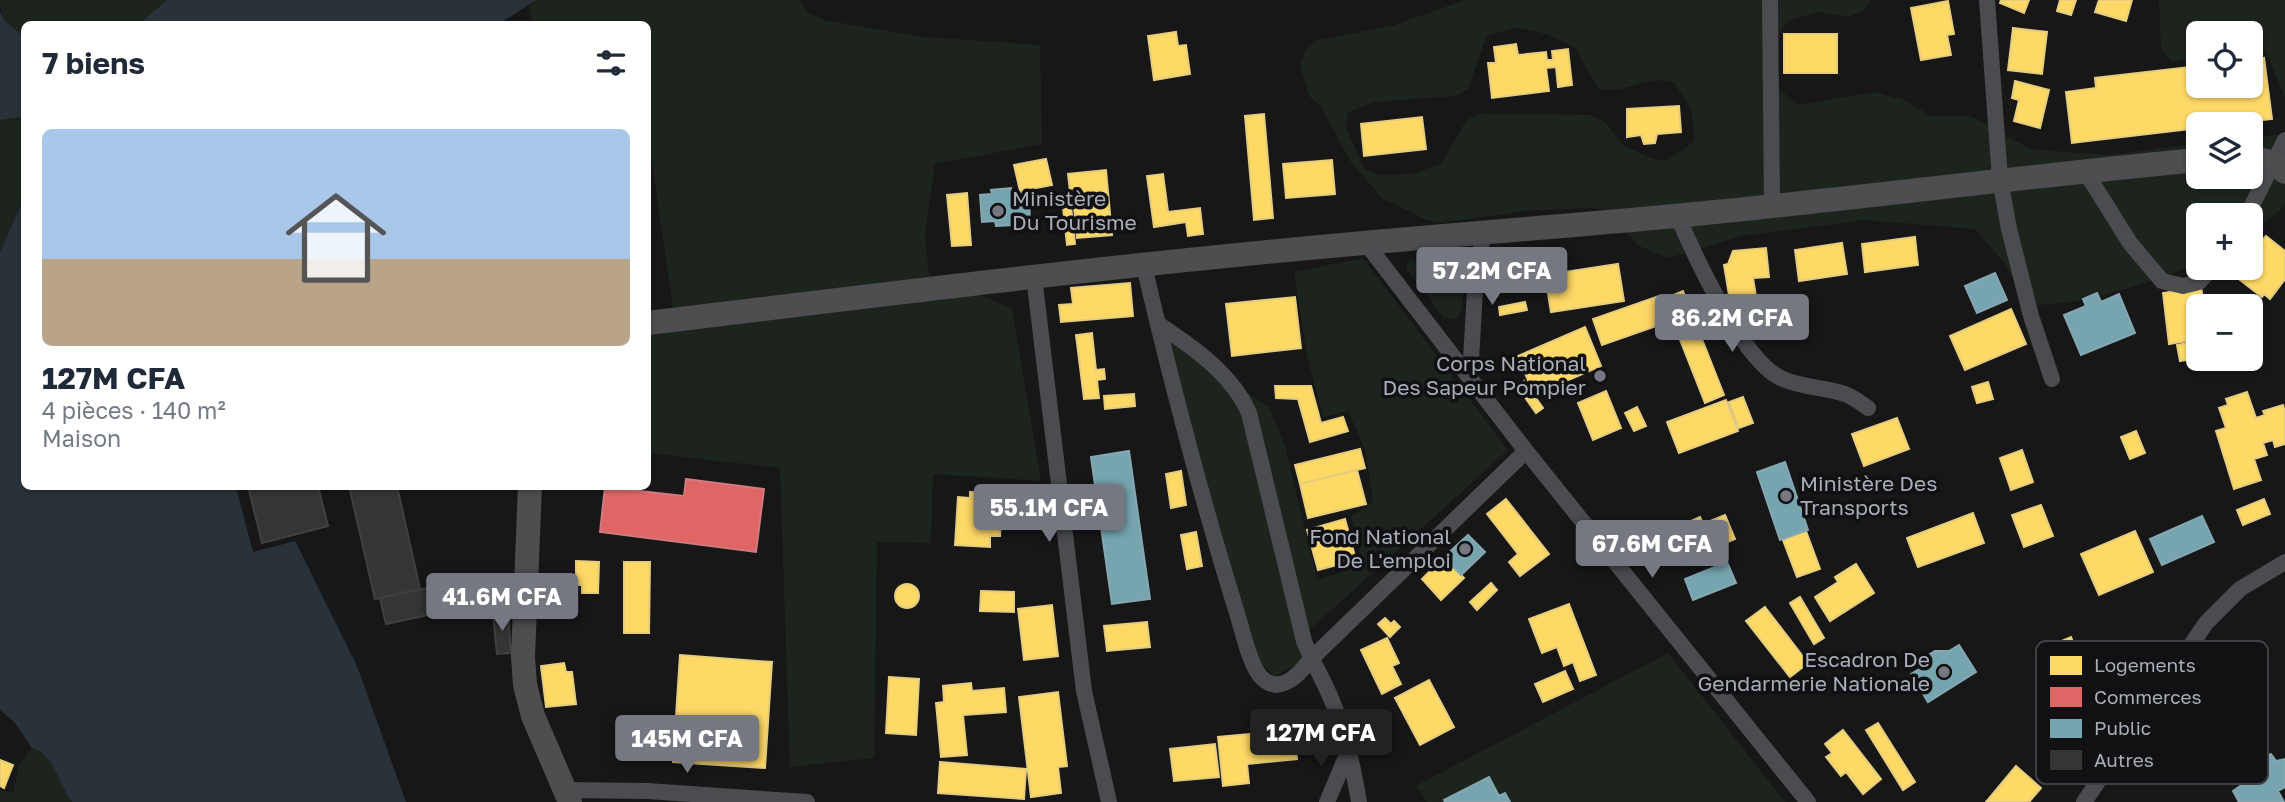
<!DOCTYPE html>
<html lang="fr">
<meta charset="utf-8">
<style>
body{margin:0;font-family:"Golos Text",sans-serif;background:#f6f6f7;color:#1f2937;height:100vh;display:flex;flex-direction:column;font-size:26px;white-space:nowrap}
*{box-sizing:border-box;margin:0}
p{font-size:23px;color:#747a83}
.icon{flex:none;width:38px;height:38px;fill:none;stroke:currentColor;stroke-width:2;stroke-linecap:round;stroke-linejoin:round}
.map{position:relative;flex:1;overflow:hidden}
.drawer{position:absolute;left:21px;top:21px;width:630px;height:469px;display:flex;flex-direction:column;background:#fff;border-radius:10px;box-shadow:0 2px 5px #0004}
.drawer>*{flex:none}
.controls{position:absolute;left:2186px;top:21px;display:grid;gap:14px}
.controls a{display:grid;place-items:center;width:77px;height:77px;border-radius:10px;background:#fff;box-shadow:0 2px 5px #0004;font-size:35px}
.price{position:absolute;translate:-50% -60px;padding:0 16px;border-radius:7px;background:#757880;color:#fff;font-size:23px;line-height:46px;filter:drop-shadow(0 2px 4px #0008)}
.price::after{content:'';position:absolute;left:50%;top:42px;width:21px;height:16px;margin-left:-10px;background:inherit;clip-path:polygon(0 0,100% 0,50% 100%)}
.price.current{background:#222;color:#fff}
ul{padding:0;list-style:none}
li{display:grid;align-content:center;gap:14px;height:371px;padding:0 21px}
li span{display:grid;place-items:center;height:217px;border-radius:10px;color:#555}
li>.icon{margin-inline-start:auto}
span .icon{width:126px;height:126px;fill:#fffc;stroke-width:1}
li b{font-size:30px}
h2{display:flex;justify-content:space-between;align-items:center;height:84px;padding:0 21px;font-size:30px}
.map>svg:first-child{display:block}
.green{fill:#1d241e;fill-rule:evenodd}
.water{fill:#2a3239}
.homes{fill:#ffd966;stroke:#e5cc7f;stroke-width:2}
.shops{fill:#e06666;stroke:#cf7b7f;stroke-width:2}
.public{fill:#76a5af;stroke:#85a7b2;stroke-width:2}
.building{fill:#353536;stroke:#3f4043;stroke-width:2}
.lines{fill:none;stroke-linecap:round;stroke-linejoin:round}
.minor{stroke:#4b4c50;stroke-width:16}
.highway{stroke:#4e4e51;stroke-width:24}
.poi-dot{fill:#757880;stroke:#111113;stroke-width:2.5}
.labels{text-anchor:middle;stroke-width:7;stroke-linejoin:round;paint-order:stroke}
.poi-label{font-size:21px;fill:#a8adb8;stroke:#111113;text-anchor:end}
.key{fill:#111113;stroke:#3e4045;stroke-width:2}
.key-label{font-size:19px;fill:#a8adb8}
</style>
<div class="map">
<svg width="2285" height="802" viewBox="0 0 2285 802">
<rect width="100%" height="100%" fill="#171717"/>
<path class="green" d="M0,0H167L139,24H24V37C11,26 0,19 0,0Z
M536,0H800L808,13L824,20L925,37L1040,45L1042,144L935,164L925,234L929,275L1012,308L1041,481L933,474L931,543L877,542L874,758L790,767L780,468L648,453V310L673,308L650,149H648V24H533L529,5Z
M1465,0H1870L1863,11L1848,17L1816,12L1788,21L1766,55L1776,86L1797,105L1874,92L1904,100L1931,116H1971L2030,149L2107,155L2198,144V177H2250L2251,138L2282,134L2285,130V204L2280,210L2251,233L2250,215H2198V263C2160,280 2068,310 2029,304L2019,292L2006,265L1975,229L1865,220L1742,236L1668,258L1639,246L1606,212L1596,208L1534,210L1441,223L1425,219L1382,198L1350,161L1321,106L1309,96L1300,65L1305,50L1316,40L1392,26ZM1515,27L1546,34L1575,48L1599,89C1628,94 1645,75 1674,82L1691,110L1695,141L1668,160L1653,159L1624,146L1605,122L1591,115L1479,114L1466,121L1441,163L1413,174L1381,175L1365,170L1346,128L1348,112L1375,102L1455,96L1468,89L1486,37Z
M2159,0H2285V96L2266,52L2251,53L2250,33H2198V58L2171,61L2161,48Z
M21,116H24V198L0,252V120Z
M1363,258L1508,450L1314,626L1301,634L1309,659L1274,676L1253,655L1159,323L1240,388L1269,407L1285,446L1317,580L1361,566L1362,560L1351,516L1373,502L1366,452L1348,411L1323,417L1307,355L1294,272Z
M1447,258L1458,259L1465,266L1462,307L1458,318L1453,320L1444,318L1407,270V264L1411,260Z
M1668,653L1785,802H1510L1499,796L1489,777L1440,802H1427L1416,786Z
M32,748C55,754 58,784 72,802H0V790L13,793L19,766Z"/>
<path class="water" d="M167,0H536L499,24H139Z
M0,11L6,22L24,37V116L0,120Z
M24,198V486L236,487L253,552L295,541L357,666L406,802H72C58,784 55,754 32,748L15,723L0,710V252Z"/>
<path class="homes" d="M2001,0H2029L2024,13L2000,3Z
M2060,0H2076L2071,15L2057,11Z
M2099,0H2132L2126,21L2095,12Z
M1948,1L1954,34L1947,35L1951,55L1921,60L1911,8Z
M2013,28L2047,32L2042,74L2008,70Z
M1176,32L1178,46L1186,45L1190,74L1154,80L1148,36Z
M1784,34H1837V73H1784Z
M1516,44L1518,55L1546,52L1547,60H1553L1552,51L1568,49L1572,85L1558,87L1556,67L1546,68L1549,91L1492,98L1488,63H1496L1494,47Z
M2264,58L2272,119L2230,124H2198V128L2072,143L2066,92L2096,88L2095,78L2198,66V86H2250V60Z
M2015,81L2049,90L2040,128L2014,121L2019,100L2012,98Z
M1679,106L1681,132L1657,134L1655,143L1644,144L1641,135L1627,137V109Z
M1264,114L1273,218L1254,220L1245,116Z
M1422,117L1426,149L1364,156L1361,124Z
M1046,159L1052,185L1020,191L1014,165Z
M1332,160L1335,194L1286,198L1283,164Z
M1106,170L1112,235L1077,238L1074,206L1063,207L1062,193L1070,192L1068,174Z
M1163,174L1168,212L1200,208L1203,234L1188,236L1186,222L1154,227L1147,176Z
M967,193L971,245L952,246L947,195Z
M1071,206L1075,244L1067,245L1063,207Z
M2266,236L2285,251V279L2270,299L2264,294L2262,297L2235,276L2241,268H2250V255Z
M1915,237L1918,265L1865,272L1862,244Z
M1842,243L1847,274L1799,281L1795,250Z
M1766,248L1769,277L1753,278L1757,303L1731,307L1724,265L1728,264L1733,251Z
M1618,264L1624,301L1551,312L1545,275Z
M1130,283L1133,316L1061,322L1059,305L1073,304L1071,288Z
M2201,287L2204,306H2198V339L2169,344L2163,293Z
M1683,291L1724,395L1705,403L1664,299Z
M1659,296L1668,322L1602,345L1593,319Z
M1295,297L1301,348L1232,356L1226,304Z
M1525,302L1527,310L1500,315L1499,307Z
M2011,309L2026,344L1965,370L1950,336Z
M1585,327L1601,366L1534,395L1518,356Z
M1092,333L1096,370L1104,369L1105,379L1097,380L1099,398L1084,399L1076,335Z
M2198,341V358L2180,361L2177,345Z
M1524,381L1543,408L1536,413L1517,386Z
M1988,382L1993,399L1977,403L1972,387Z
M1275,386H1311L1321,423L1343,417L1348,431L1310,442L1298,399L1276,398Z
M1606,391L1621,428L1593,440L1578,403Z
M2247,392L2256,418L2265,415L2263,411L2283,405L2285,412V444L2275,447L2273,440L2263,443L2267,455L2254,459L2261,480L2234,489L2216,431L2226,428L2219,408L2228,405L2226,399Z
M1134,394L1135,406L1105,409L1104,396Z
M1743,397L1753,423L1739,428L1729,402Z
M1726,400L1738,431L1679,453L1667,422Z
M1637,407L1646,426L1634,431L1625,413Z
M1897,418L1909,449L1864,466L1852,434Z
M2136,431L2145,453L2130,459L2121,437Z
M1360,449L1365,468L1300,484L1295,465Z
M2022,450L2033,482L2011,490L2000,458Z
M1357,470L1366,504L1308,518L1300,484Z
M1181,471L1186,505L1171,508L1166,474Z
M970,492L991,493V501L1002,502L1000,536H990V547L955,545L958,497L970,498Z
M1506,499L1549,554L1520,576L1509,562L1518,554L1487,514Z
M2264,499L2270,514L2243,525L2237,510Z
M2041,505L2053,536L2024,547L2012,515Z
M1973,513L1984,543L1918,567L1907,538Z
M1725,515L1735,539L1713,548L1715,552L1682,565L1675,549L1670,551L1665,540L1671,538L1668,531L1700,517L1703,524Z
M1345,519L1356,560L1318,570L1307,530Z
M1806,531L1820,569L1797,577L1783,540Z
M2135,531L2153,572L2099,595L2081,554Z
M1196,532L1202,566L1187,569L1181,535Z
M1444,557L1464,578L1441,600L1422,579Z
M576,561L599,562L598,593H582V585H576Z
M624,562H650L649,633H624Z
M1856,564L1874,593L1830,621L1815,597L1838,582L1835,577Z
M1491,583L1497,590L1477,610L1470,602Z
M895 596a12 12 0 1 1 24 0a12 12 0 1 1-24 0Z
M981,591L1014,592V612L980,611Z
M1800,597L1824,638L1814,644L1790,603Z
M1569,604L1596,675L1580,681L1573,662L1564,666L1557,647L1542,653L1529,619Z
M1052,605L1058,656L1024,660L1018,609Z
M1765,607L1808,663L1790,677L1746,621Z
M1385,618L1391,624L1394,621L1400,627L1390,637L1378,624Z
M1147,622L1150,647L1107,651L1104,626Z
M2071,637L2092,690L2069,699L2047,647Z
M1387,638L1399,663L1392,666L1401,684L1382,694L1361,650Z
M680,655L772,662L765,768L673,762Z
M564,663L566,672H572L576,704L546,707L541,666Z
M1565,671L1573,689L1543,702L1535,684Z
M889,677L919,679L916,735L886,733Z
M1429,680L1454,727L1420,745L1395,698Z
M971,683L972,691L1004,688L1006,712L963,715L967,755L941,757L936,703L944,702L943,686Z
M1058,692L1067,766L1058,767L1061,793L1031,797L1019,697Z
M1878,723L1915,782L1903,790L1866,730Z
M1294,730L1297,759L1247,764L1249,783L1223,786L1218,737Z
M1843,730L1881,779L1863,794L1846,772L1841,776L1826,757L1832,753L1825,744Z
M1215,744L1219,777L1174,781L1170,749Z
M0,760L13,765L4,788L0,786Z
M940,762L1026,769L1024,799L938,793Z
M2016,766L2041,788L2029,802H1986Z"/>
<path class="shops" d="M686,479L764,489L756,552L600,532L605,487L684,496Z"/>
<path class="public" d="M1011,188L1012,194L1028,192L1030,218L1014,219V225L996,226L995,221L982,222L980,195L992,194L991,190Z
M1995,273L2007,300L1977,313L1965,286Z
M2097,293L2101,302L2119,294L2135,333L2081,355L2064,315L2086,306L2083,299Z
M1129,451L1150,599L1112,604L1091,457Z
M1785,462L1808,530L1780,540L1757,472Z
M2202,516L2214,542L2162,565L2150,539Z
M1468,535L1485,552L1461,575L1444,557Z
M1727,562L1736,583L1693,600L1685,579Z
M1959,645L1976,672L1928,702L1911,674L1924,666L1925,657L1935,651H1949Z
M2271,754L2276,761L2285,759V787L2278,791L2284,802H2239L2233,791L2263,770L2258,761Z
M1489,777L1499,796L1505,793L1510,802H1445L1444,800Z"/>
<path class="building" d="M248,486H318L328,526L262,543Z
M349,486H397L420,589L375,599Z
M437,586L442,612L386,624L380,598Z
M508,613L511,653L497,654L493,614Z"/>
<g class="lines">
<path class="minor" d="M1770,0L1772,205
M1987,0L2000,179L2009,229L2031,316L2052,379
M2085,171L2130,243L2162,281L2183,286L2199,282L2212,268
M1677,215C1694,254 1743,363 1783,379C1803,388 1825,387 1845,394C1853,397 1861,403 1868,408
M2247,215L2285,140
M1365,242L1526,451L1808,802
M1144,266C1171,381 1201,497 1236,610C1242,628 1250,668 1263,679C1282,695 1301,672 1311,659L1526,451
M1034,277L1084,691L1109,802
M1158,324C1193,347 1232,374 1249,413L1304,641C1312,662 1324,680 1332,701C1346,733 1353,767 1359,802
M1470,377L1475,290L1483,234
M566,790L647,791L807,802
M1327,802L1349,750
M2084,802L2206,623L2240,589L2285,562"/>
<path class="highway" d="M2250,157L2274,163L2285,172
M648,323C886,294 1125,264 1364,243C1481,232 1598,224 1715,212C1876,196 2037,175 2198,160
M530,486L523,656L525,685L533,716L570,802"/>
</g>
<g class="poi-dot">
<circle cx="998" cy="211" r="7"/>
<circle cx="1600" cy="376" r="7"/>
<circle cx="1786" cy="496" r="7"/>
<circle cx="1465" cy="549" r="7"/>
<circle cx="1944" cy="672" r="7"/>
</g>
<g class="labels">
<g class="poi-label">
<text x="1012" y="206" text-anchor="start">Ministère<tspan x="1012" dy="24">Du Tourisme</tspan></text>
<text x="1586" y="371">Corps National<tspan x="1586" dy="24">Des Sapeur Pompier</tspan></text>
<text x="1800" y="491" text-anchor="start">Ministère Des<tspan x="1800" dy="24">Transports</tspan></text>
<text x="1451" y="544">Fond National<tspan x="1451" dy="24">De L'emploi</tspan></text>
<text x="1930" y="667">Escadron De<tspan x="1930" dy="24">Gendarmerie Nationale</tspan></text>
</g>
</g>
<rect x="2036" y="641" width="232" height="143" rx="10" class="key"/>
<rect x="2050" y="656" width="32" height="19" fill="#ffd966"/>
<rect x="2050" y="687" width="32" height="20" fill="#e06666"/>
<rect x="2050" y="719" width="32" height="19" fill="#76a5af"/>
<rect x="2050" y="750" width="32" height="20" fill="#353536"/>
<g class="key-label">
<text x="2094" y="672">Logements</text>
<text x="2094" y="704">Commerces</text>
<text x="2094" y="735">Public</text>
<text x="2094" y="767">Autres</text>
</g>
</svg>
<div class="controls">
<a><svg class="icon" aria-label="locate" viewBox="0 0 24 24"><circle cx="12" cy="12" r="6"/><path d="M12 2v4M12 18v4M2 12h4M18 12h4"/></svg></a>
<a><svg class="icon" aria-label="layers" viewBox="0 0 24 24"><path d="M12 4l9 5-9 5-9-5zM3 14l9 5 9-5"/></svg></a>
<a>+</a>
<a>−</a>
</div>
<b class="price" style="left:1492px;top:307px">57.2M CFA</b>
<b class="price" style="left:1732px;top:354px">86.2M CFA</b>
<b class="price" style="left:1049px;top:544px">55.1M CFA</b>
<b class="price" style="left:1652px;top:580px">67.6M CFA</b>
<b class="price" style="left:502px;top:633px">41.6M CFA</b>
<b class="price current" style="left:1321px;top:769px">127M CFA</b>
<b class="price" style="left:687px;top:775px">145M CFA</b>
<section class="drawer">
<h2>7 biens<svg class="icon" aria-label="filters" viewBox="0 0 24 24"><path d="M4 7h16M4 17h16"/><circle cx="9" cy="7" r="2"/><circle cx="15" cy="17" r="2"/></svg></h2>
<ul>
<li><span style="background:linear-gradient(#a9c7e8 60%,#b9a48a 0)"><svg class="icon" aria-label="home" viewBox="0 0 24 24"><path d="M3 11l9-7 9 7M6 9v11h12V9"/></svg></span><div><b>127M CFA</b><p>4 pièces · 140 m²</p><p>Maison</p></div></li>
</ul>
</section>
</div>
